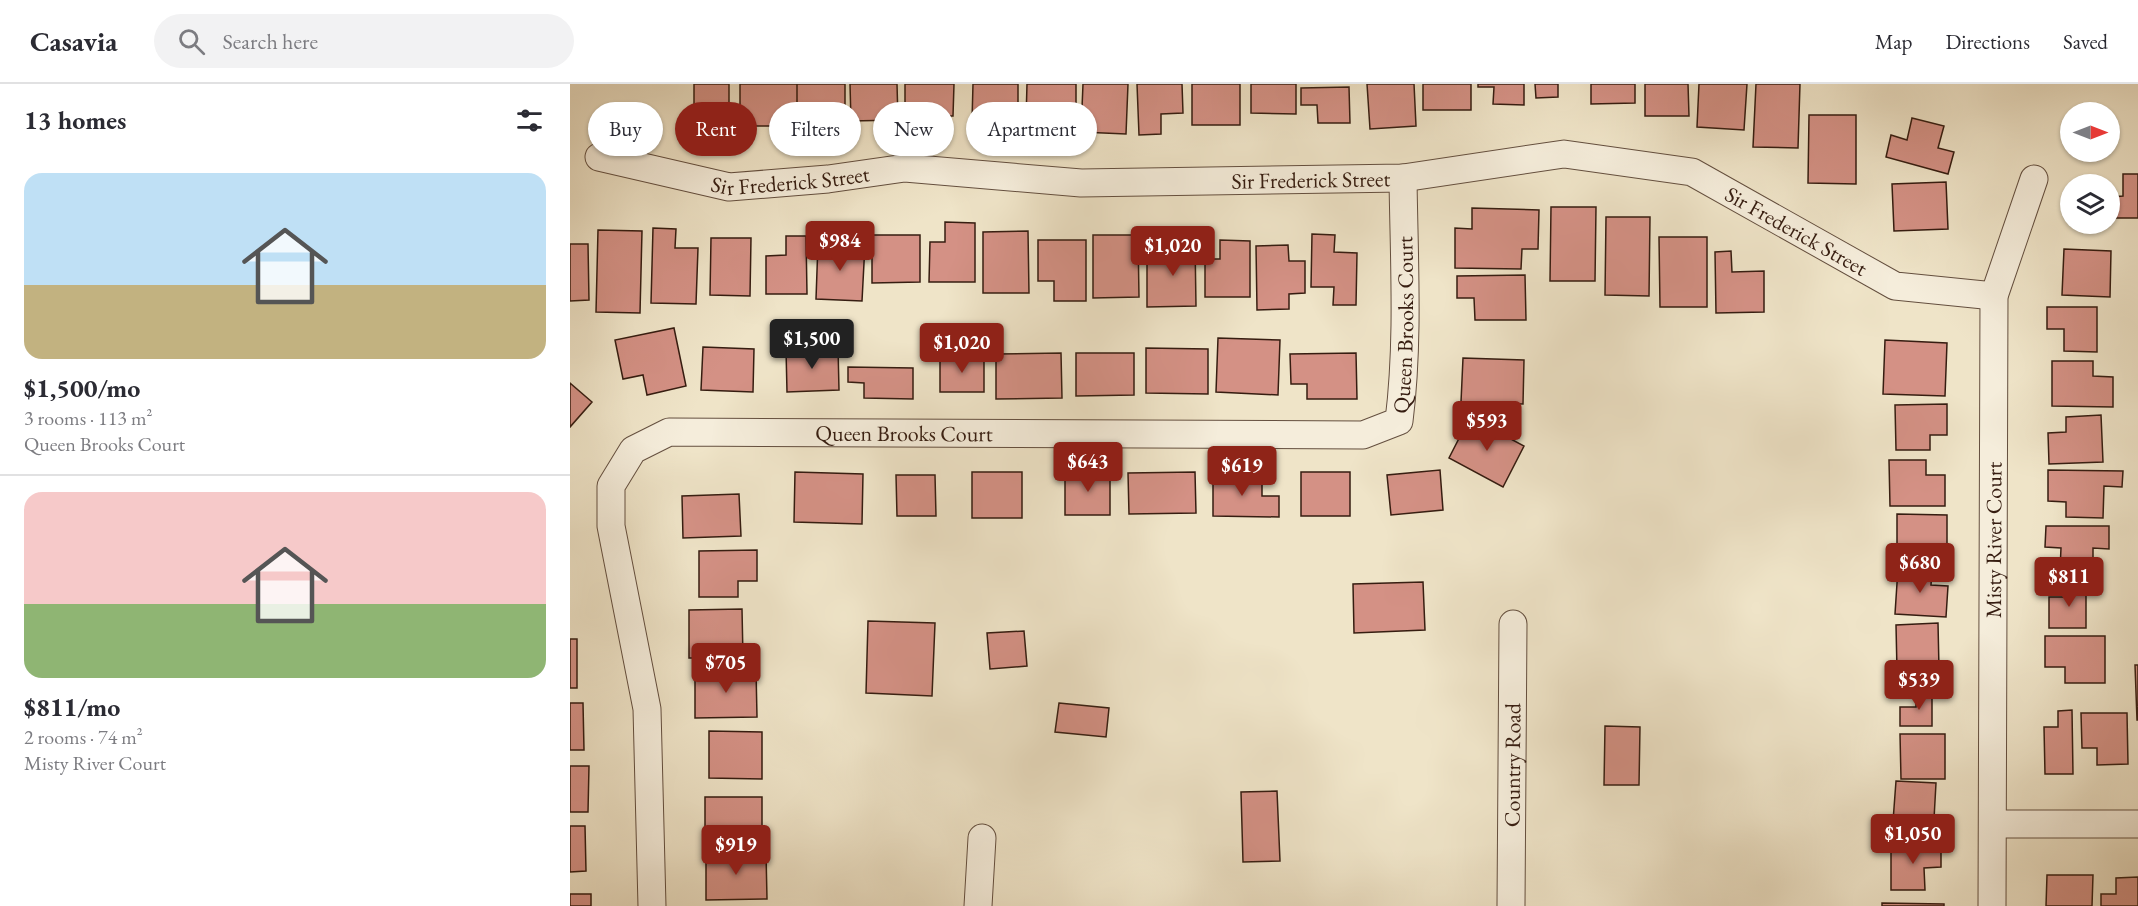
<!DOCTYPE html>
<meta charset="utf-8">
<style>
body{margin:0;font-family:"EB Garamond",serif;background:#f2f2f3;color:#2b2b33;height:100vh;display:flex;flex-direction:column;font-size:22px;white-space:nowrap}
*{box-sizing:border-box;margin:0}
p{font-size:20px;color:#7c7c81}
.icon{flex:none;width:33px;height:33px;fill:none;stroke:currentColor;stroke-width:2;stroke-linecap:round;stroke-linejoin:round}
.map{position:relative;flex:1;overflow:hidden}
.sheet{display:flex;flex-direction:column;background:#fff;width:570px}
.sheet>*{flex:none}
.top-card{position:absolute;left:18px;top:18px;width:570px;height:54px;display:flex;gap:12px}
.needle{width:39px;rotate:90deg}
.tools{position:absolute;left:1490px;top:18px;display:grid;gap:12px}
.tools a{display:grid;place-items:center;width:60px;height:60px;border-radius:50%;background:#fff;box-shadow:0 2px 4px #0004;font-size:30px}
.price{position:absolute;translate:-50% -51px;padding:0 14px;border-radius:6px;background:#8f2418;color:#fff;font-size:20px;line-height:39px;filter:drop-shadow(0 2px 3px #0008)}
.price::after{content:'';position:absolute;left:50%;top:36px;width:18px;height:14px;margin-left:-9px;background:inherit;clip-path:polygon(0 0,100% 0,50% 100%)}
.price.selected{background:#222;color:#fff}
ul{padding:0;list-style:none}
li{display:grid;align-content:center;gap:12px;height:318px;padding:0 24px}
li+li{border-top:2px solid #e1e1e2}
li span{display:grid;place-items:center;height:186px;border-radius:18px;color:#555}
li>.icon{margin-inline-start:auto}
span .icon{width:108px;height:108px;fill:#fffc;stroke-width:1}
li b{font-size:26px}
h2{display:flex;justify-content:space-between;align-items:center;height:72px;padding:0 24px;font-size:26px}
.tag{padding:0 21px;border-radius:27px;background:#fff;box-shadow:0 2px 4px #0004;font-size:21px;line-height:54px}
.tag.selected{background:#8f2418;color:#fff}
header{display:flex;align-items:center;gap:36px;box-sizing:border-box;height:84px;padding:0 30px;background:#fff;border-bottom:2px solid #e1e1e2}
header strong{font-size:28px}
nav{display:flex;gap:33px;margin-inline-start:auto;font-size:21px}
.search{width:420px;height:54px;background:#f2f2f3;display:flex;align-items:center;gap:15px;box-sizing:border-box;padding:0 21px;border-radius:33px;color:#7c7c81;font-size:22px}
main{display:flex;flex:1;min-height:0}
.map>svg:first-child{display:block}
.building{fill:#d49185;stroke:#361d11;stroke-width:1.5}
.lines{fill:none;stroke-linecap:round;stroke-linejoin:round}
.minor-casing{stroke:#644f3f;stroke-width:29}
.minor{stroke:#f5eddb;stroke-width:27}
.labels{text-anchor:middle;stroke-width:4.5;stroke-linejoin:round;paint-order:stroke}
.street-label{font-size:22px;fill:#361d11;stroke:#f5eddb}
</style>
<header>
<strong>Casavia</strong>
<div class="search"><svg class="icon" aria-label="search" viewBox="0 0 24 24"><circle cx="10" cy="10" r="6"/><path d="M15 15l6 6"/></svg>Search here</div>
<nav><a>Map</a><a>Directions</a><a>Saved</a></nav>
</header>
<main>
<section class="sheet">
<h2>13 homes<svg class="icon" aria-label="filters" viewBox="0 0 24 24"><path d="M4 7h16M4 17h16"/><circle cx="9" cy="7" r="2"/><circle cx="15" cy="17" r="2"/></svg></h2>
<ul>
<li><span style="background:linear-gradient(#bfe0f5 60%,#c2b280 0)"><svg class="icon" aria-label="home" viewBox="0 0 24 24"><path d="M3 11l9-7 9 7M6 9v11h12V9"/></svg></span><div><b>$1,500/mo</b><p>3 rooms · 113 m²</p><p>Queen Brooks Court</p></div></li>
<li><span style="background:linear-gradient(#f6c9c9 60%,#8fb573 0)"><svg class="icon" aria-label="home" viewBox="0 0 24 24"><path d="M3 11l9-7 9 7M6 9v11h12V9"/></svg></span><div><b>$811/mo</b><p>2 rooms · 74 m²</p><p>Misty River Court</p></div></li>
</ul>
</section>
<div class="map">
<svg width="1568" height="822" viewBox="0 0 1568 822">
<rect width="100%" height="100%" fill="#efe4c8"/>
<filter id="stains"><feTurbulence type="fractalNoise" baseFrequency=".00333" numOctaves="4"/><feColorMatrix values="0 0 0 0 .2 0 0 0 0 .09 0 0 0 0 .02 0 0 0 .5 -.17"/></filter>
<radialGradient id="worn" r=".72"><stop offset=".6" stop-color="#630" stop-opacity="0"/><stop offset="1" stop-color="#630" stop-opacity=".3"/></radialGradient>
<path class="building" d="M124,0H159V34L124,33Z
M170,0H227V42H170Z
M227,0H275V42H227Z
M280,0H327L328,36L281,37Z
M335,0H384L383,32H335Z
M403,0H448V37H402Z
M457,0H506V36H456Z
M513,0H558L556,50L511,48Z
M567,0H612L613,29L591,30V50L569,51Z
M622,0H670V41H622Z
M681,0H726V30L681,29Z
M797,0H844L846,42L800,45Z
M853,0H901V26H853Z
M908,0H954V21L923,20L924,3H908Z
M965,0H988V13L966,14Z
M1021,0H1065V19L1021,20Z
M1075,0H1118L1119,32H1075Z
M1129,0H1177L1174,46L1127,43Z
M1186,0H1230L1228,64L1183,63Z
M779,3L780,39H748L747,21H731V4Z
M1239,31H1286V100L1238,99Z
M1342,34L1374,42L1368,64L1384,68L1378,90L1316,73L1321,51L1337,56Z
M1553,90H1568V134H1539V113L1553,112Z
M1376,98L1378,145L1324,147L1322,100Z
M981,123H1026L1025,197H980Z
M902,124L969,126L968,165H952L951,185L885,184V144L902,145Z
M1036,133H1080L1079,212L1035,211Z
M375,138L405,139V198H359L360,158H375Z
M83,144L106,145L105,164H128L126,220L81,219Z
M28,146L72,147L70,229L26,228Z
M458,147L459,209H413V148Z
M742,150L765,151L764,168L787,169L786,221H763L764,203H741Z
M302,151H350V198L302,199Z
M523,151H568L569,213L523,214Z
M216,152H236L237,210H196V172L216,171Z
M1089,153H1137V223H1090Z
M141,154H181L180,212L140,211Z
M468,156H516V217H484V197H468Z
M650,156L680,157V213H635V175H650Z
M593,158H625L626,222L577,223V175L593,174Z
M248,159L295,160L292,217L246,215Z
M0,160H18L19,216L0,217Z
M718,161L719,177H735V209L719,210V225L687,226L686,162Z
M1494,165L1541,167L1540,213L1492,211Z
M1161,167L1162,188L1194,187V228L1146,229L1145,168Z
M955,191L956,236H905L904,214H887V192Z
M1477,223H1527V268L1494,267V245H1477Z
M104,244L116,302L77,311L73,291L53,295L45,256Z
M648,254L710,256L708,311L646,308Z
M1315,256L1377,259L1375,312L1313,310Z
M133,263L184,265L183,308L131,306Z
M268,263L269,306L217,308L216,265Z
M576,264L638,265V310L576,309Z
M491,269L492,314L426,315V270Z
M506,269H564V311L506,312Z
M786,269L787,315H737V300H721L720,270Z
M370,272H414V308H370Z
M893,274L954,276L953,320L891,318Z
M1482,277H1523V292L1543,293V323L1482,322Z
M278,283L343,284V315L294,314V299L278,298Z
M0,299L22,318L0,343Z
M1377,320V351H1360V366H1326L1325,321Z
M1531,331L1533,378L1479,380L1478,349L1496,348V333Z
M900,333L954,362L933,403L879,374Z
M1319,376H1356V391H1375V422H1320Z
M870,386L873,426L821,431L817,391Z
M1478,386L1553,387L1552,403L1534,402L1533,434L1496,433V418L1478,417Z
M495,387H540V431H495Z
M225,388L293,390L292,440L224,438Z
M402,388H452V434H402Z
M625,388L626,429L559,430L558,389Z
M731,388H780V432H731Z
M643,390L692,391V412H709V433L643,432Z
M326,391H365L366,432H327Z
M169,410L171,452L113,454L112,412Z
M1327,430L1377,431V478L1327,477Z
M1476,442H1539V465L1523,464V486H1490L1491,464L1475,463Z
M187,466V497H168V513H129V467Z
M1328,484L1362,486L1361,501L1378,502L1376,533L1325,530Z
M1498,497H1516V544H1479V513H1498Z
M853,498L855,546L784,549L783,500Z
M172,525L173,574H119V526Z
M298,537L365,539L362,612L296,609Z
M1368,539L1369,585L1327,587L1326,541Z
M454,547L457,582L420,585L417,549Z
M1475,552H1535V599H1495V583H1475Z
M0,555H7V604H0Z
M1565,581H1568V636H1567Z
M186,586L187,633L125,634V587Z
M1346,605H1362V642H1330V623H1346Z
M0,619H13L14,666H0Z
M489,619L539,624L536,653L485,648Z
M1502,626L1503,690H1475L1474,643H1488V627Z
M1511,629H1557L1558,680L1527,681V664H1512Z
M1035,642L1070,643L1069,701H1034Z
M139,647L192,648V695L139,694Z
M1330,650H1375V695H1331Z
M0,682H19L18,728H0Z
M1326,697L1366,699L1363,753L1322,751Z
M707,707L710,777L673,778L671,708Z
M135,713H192V752H135Z
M0,742H15L16,787L0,788Z
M1321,761H1371V783L1354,784L1355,806H1321Z
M136,769H196L197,815L136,816Z
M1477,791H1523L1522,822H1476Z
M1568,793V822H1531V810H1546V794Z
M0,810H21V822H0Z
M1312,819L1374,820V822H1312Z"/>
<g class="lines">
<defs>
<g id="minor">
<path id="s1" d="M29,73L159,103L258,95L335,84L511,99L833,94L994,70L1122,88L1325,202L1424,212"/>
<path d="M1423,740H1568"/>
<path id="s2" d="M82,822L77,625L41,442V402L63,366L99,348L793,351L829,337C839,257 834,175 833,94"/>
<path d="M408,822L412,754"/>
<path id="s3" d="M941,822L943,540"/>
<path id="s4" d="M1422,822L1424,212L1464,95"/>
</g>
</defs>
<use href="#minor" class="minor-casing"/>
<use href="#minor" class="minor"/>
</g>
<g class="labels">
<g class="street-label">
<text dy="8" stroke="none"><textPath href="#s1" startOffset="195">Sir Frederick Street</textPath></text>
<text dy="8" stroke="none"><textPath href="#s1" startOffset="717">Sir Frederick Street</textPath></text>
<text dy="8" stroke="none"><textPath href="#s1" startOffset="1221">Sir Frederick Street</textPath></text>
<text dy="8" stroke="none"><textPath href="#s2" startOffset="1335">Queen Brooks Court</textPath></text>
<text dy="8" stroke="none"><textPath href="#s2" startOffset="741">Queen Brooks Court</textPath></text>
<text dy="8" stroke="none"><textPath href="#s4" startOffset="366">Misty River Court</textPath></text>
<text dy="8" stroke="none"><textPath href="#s3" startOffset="141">Country Road</textPath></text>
</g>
</g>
<rect width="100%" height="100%" filter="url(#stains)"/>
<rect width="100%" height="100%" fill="url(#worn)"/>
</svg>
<div class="tools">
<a><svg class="needle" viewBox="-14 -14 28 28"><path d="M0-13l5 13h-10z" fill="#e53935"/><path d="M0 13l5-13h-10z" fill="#7c7c81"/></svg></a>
<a><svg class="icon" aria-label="layers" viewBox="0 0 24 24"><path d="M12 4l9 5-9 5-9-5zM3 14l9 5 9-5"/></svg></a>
</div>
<b class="price" style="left:270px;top:188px">$984</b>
<b class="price" style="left:603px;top:193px">$1,020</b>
<b class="price selected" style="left:242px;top:286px">$1,500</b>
<b class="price" style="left:392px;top:290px">$1,020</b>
<b class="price" style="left:917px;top:368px">$593</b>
<b class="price" style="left:518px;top:409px">$643</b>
<b class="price" style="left:672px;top:413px">$619</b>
<b class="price" style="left:1350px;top:510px">$680</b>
<b class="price" style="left:1499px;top:524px">$811</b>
<b class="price" style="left:156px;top:610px">$705</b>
<b class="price" style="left:1349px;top:627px">$539</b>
<b class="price" style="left:1343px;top:781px">$1,050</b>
<b class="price" style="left:166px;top:792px">$919</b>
<div class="top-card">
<a class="tag">Buy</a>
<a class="tag selected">Rent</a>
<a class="tag">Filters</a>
<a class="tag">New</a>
<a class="tag">Apartment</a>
</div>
</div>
</main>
